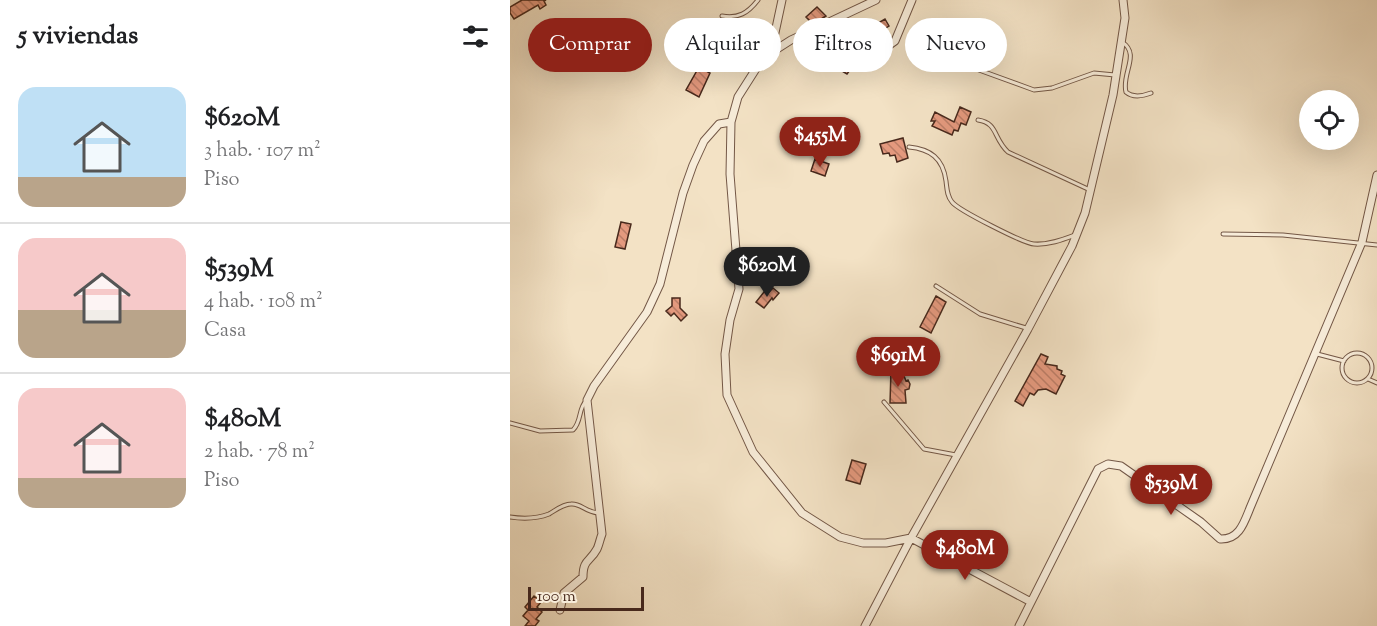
<!DOCTYPE html>
<html lang="es">
<meta charset="utf-8">
<style>
body{margin:0;font-family:"Sorts Mill Goudy",serif;background:#f6f6f6;color:#202124;height:100vh;display:flex;flex-direction:column;font-size:22px;white-space:nowrap}
*{box-sizing:border-box;margin:0}
p{font-size:20px;color:#757577}
.icon{flex:none;width:33px;height:33px;fill:none;stroke:currentColor;stroke-width:2;stroke-linecap:round;stroke-linejoin:round}
.map{position:relative;flex:1;overflow:hidden}
.panel{display:flex;flex-direction:column;background:#fff;width:510px}
.panel>*{flex:none}
.guide{position:absolute;left:18px;top:18px;width:570px;height:54px;display:flex;gap:12px}
.fabs{position:absolute;left:789px;top:90px;display:grid;gap:12px}
.fabs a{display:grid;place-items:center;width:60px;height:60px;border-radius:50%;background:#fff;box-shadow:0 6px 24px #0002;font-size:30px}
.scale{position:absolute;left:18px;bottom:15px;width:116px;box-sizing:border-box;padding-left:6px;border:3px solid #48291c;border-top:0;font-size:16px;line-height:21px;white-space:nowrap;color:#48291c;-webkit-text-stroke:4px #f7ecd9;paint-order:stroke}
.price{position:absolute;translate:-50% -51px;padding:0 14px;border-radius:21px;background:#8f2418;color:#fff;font-size:20px;line-height:39px;filter:drop-shadow(0 2px 3px #0008)}
.price::after{content:'';position:absolute;left:50%;top:36px;width:18px;height:14px;margin-left:-9px;background:inherit;clip-path:polygon(0 0,100% 0,50% 100%)}
.price.current{background:#222;color:#fff}
ul{padding:0;list-style:none}
li{display:flex;align-items:center;gap:18px;height:150px;padding:0 18px}
li+li{border-top:2px solid #e0e0e0}
li span{display:grid;place-items:center;flex:none;width:168px;height:120px;border-radius:18px;color:#555}
li>.icon{margin-inline-start:auto}
span .icon{width:72px;height:72px;fill:#fffc;stroke-width:1}
li b{font-size:26px}
h2{display:flex;justify-content:space-between;align-items:center;height:72px;padding:0 18px;font-size:26px}
.chip{padding:0 21px;border-radius:27px;background:#fff;box-shadow:0 6px 24px #0002;font-size:21px;line-height:54px}
.chip.current{background:#8f2418;color:#fff}
main{display:flex;flex:1;min-height:0}
.map>svg:first-child{display:block}
.building{fill:url(#building-back-hatch);stroke:#48291c;stroke-width:1.5}
.lines{fill:none;stroke-linecap:round;stroke-linejoin:round}
.lane-casing{stroke:#735746;stroke-width:5}
.street-casing{stroke:#735746;stroke-width:9}
.lane{stroke:#f7ecd9;stroke-width:3}
.street{stroke:#f7ecd9;stroke-width:7}
</style>
<main>
<section class="panel">
<h2>5 viviendas<svg class="icon" aria-label="filters" viewBox="0 0 24 24"><path d="M4 7h16M4 17h16"/><circle cx="9" cy="7" r="2"/><circle cx="15" cy="17" r="2"/></svg></h2>
<ul>
<li><span style="background:linear-gradient(#bfe0f5 75%,#b9a48a 0)"><svg class="icon" aria-label="home" viewBox="0 0 24 24"><path d="M3 11l9-7 9 7M6 9v11h12V9"/></svg></span><div><b>$620M</b><p>3 hab. · 107 m²</p><p>Piso</p></div></li>
<li><span style="background:linear-gradient(#f6c9c9 60%,#b9a48a 0)"><svg class="icon" aria-label="home" viewBox="0 0 24 24"><path d="M3 11l9-7 9 7M6 9v11h12V9"/></svg></span><div><b>$539M</b><p>4 hab. · 108 m²</p><p>Casa</p></div></li>
<li><span style="background:linear-gradient(#f6c9c9 75%,#b9a48a 0)"><svg class="icon" aria-label="home" viewBox="0 0 24 24"><path d="M3 11l9-7 9 7M6 9v11h12V9"/></svg></span><div><b>$480M</b><p>2 hab. · 78 m²</p><p>Piso</p></div></li>
</ul>
</section>
<div class="map">
<svg width="867" height="626" viewBox="0 0 867 626">
<defs>
<pattern id="building-back-hatch" width="6" height="6" patternUnits="userSpaceOnUse" patternTransform="scale(1.5)"><rect width="6" height="6" fill="#e4997e"/><path d="M-1 5l2 2M0 0l6 6M5-1l2 2" fill="none" stroke="#bb7d66"/></pattern>
</defs>
<rect width="100%" height="100%" fill="#f3e2c5"/>
<filter id="stains"><feTurbulence type="fractalNoise" baseFrequency=".00333" numOctaves="4"/><feColorMatrix values="0 0 0 0 .2 0 0 0 0 .09 0 0 0 0 .02 0 0 0 .5 -.17"/></filter>
<radialGradient id="worn" r=".72"><stop offset=".6" stop-color="#630" stop-opacity="0"/><stop offset="1" stop-color="#630" stop-opacity=".3"/></radialGradient>
<path class="building" d="M12,0H36L34,1L36,5L30,9L28,5L4,19L0,13V7Z
M307,7L316,16L303,24L296,17Z
M375,19L379,26L376,28L377,31L368,36L363,26Z
M356,31L364,35L365,48L356,53L354,35Z
M443,31L448,33L446,39L452,41L449,49L444,47L436,69L428,66L433,54L429,53L431,47L427,46L431,36L439,39Z
M344,46L350,50L351,48L355,50L337,74L332,71L341,61L337,58Z
M189,67L200,73L189,97L176,90Z
M450,107L461,112L456,125L451,123L448,131L444,130L442,135L422,126L425,121H421L425,112L444,122Z
M393,138L398,158L387,162L385,155L380,156L379,153L373,154L370,144Z
M305,159L319,164L315,176L301,171Z
M111,222L121,224L115,249L105,247Z
M263,288L269,293L263,300L262,298L254,308L246,302L254,292L257,294Z
M426,296L436,302L421,333L410,327Z
M162,298H170V308L177,315L171,321L164,313L161,316L156,311L162,306Z
M531,354L538,357L535,364L547,366V369L552,371L551,374L555,376L546,394L536,389L528,390L524,395L520,393L513,406L505,401Z
M386,369L389,378L394,376L396,381L398,380L400,384L399,389L395,390L396,403H380L381,371Z
M342,460L356,464L350,484L336,480Z
M24,596L31,602L27,607L32,612L26,619L29,621L25,626H15L19,621L13,616L18,610L15,607Z"/>
<g class="lines">
<defs>
<path id="lane" d="M212,16C228,19 238,13 248,0
M612,42C631,54 611,74 616,92C623,98 633,96 641,93
M450,61L458,66L524,90L542,88L584,73L605,75
M468,120C488,123 483,138 498,152L580,190
M399,147C420,149 433,158 436,181C437,189 437,196 442,202C448,210 515,244 524,244C538,245 552,240 565,235
M713,234L773,235L867,245
M426,286L470,314L516,328
M832 368a15 15 0 1 1 30 0a15 15 0 1 1-30 0Z
M807,354L834,361
M858,379L867,383
M374,402L414,449L446,455
M0,423L30,431L63,430C72,421 68,409 76,401
M0,517C13,519 26,519 39,514C46,510 53,504 61,504C71,503 75,512 88,513"/>
<path id="street" d="M272,0L263,42L228,97L221,122L220,174L229,289L220,320L215,354L217,395L243,452L292,513L330,537L353,543H376L401,538L521,602
M256,56L281,40L366,0
M364,56L385,41L402,0
M50,610L54,593L73,577C73,559 80,562 87,549C89,545 90,539 92,534L77,400L84,386L137,312L150,284L173,193L183,165L194,141L209,124L221,122
M355,626L401,538L518,329L562,246L575,213L603,95L615,18L613,0
M509,626L588,469L598,464L611,466L691,522L710,539C729,540 734,523 740,508L852,242L867,175"/>
</defs>
<use href="#lane" class="lane-casing"/>
<use href="#street" class="street-casing"/>
<use href="#lane" class="lane"/>
<use href="#street" class="street"/>
</g>
<rect width="100%" height="100%" filter="url(#stains)"/>
<rect width="100%" height="100%" fill="url(#worn)"/>
</svg>
<div class="fabs">
<a><svg class="icon" aria-label="locate" viewBox="0 0 24 24"><circle cx="12" cy="12" r="6"/><path d="M12 2v4M12 18v4M2 12h4M18 12h4"/></svg></a>
</div>
<div class="scale">100 m</div>
<b class="price" style="left:310px;top:168px">$455M</b>
<b class="price current" style="left:257px;top:298px">$620M</b>
<b class="price" style="left:388px;top:388px">$691M</b>
<b class="price" style="left:661px;top:516px">$539M</b>
<b class="price" style="left:455px;top:581px">$480M</b>
<div class="guide">
<a class="chip current">Comprar</a>
<a class="chip">Alquilar</a>
<a class="chip">Filtros</a>
<a class="chip">Nuevo</a>
</div>
</div>
</main>
